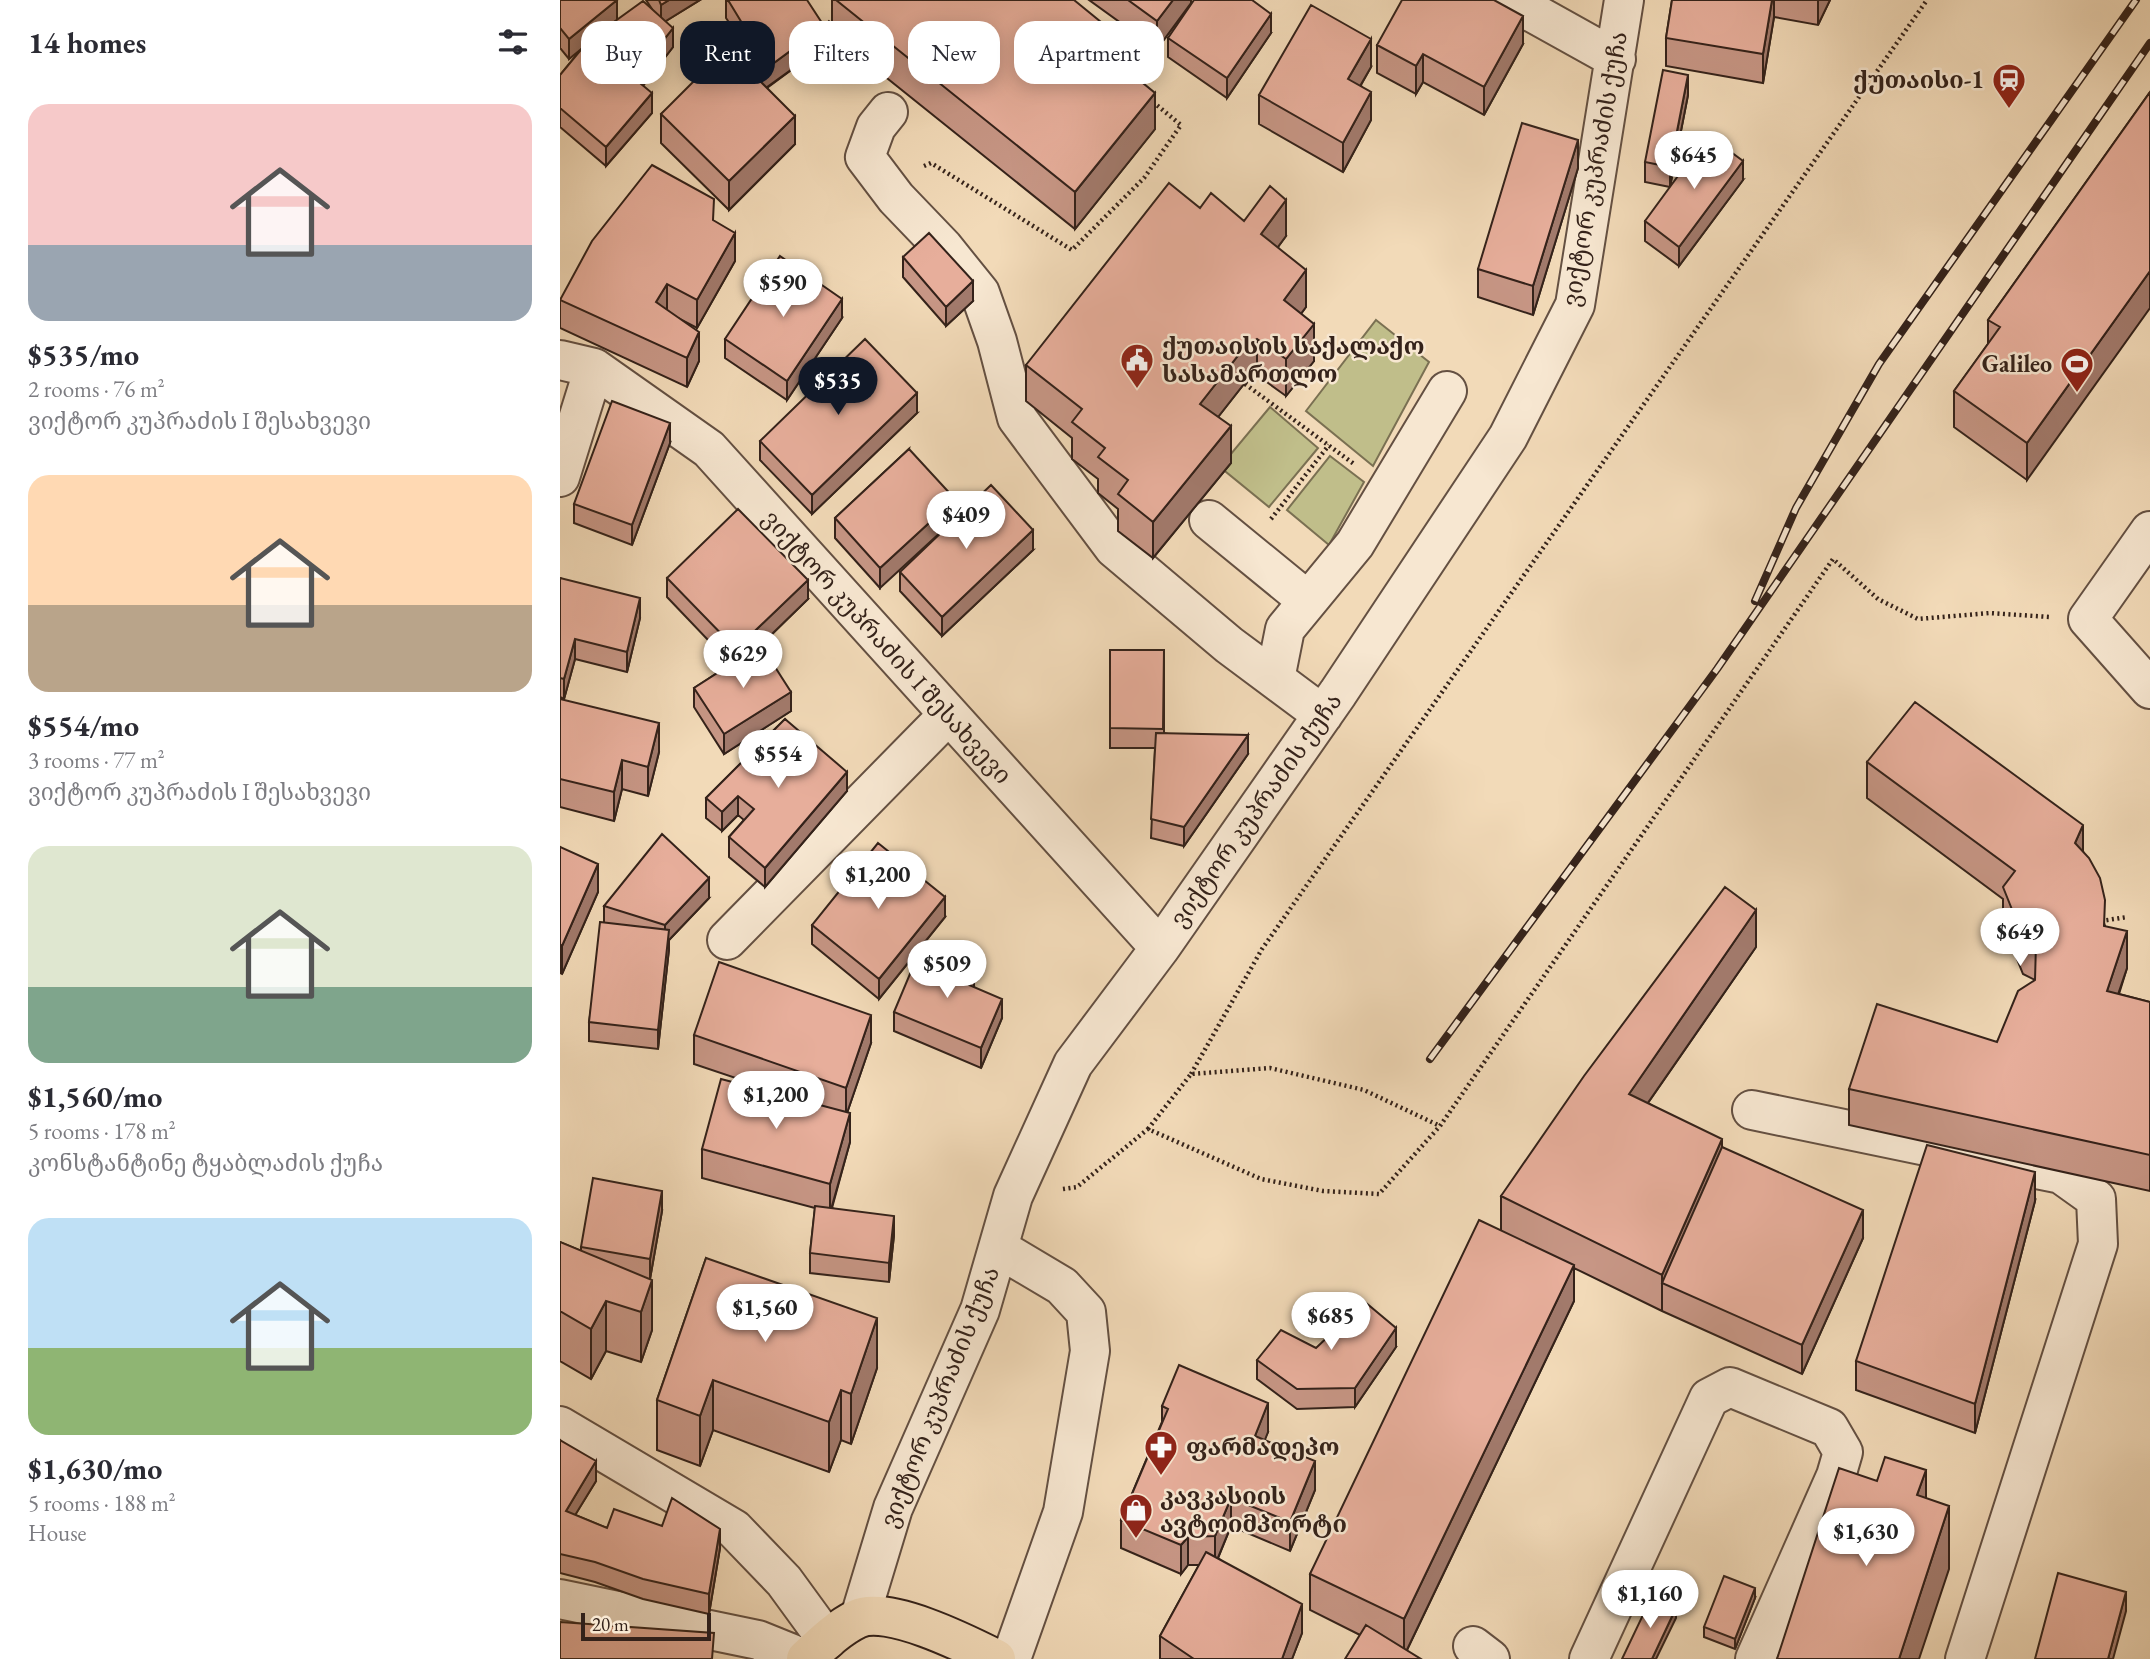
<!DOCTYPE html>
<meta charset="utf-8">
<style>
body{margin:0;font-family:"EB Garamond","Noto Serif Georgian",serif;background:#f2f2f3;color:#2b2b33;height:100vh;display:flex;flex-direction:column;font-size:26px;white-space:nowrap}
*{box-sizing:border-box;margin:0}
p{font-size:23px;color:#7c7c81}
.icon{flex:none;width:38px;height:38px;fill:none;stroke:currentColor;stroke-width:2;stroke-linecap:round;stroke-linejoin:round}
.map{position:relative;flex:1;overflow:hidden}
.side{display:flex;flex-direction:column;background:#fff;width:560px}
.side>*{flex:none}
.top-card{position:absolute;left:21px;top:21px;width:665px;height:63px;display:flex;gap:14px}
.scale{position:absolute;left:21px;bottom:18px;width:130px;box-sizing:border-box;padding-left:7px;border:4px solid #34221a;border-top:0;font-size:19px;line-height:24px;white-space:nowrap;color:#34221a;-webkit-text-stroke:5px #f7e7d1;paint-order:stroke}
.price{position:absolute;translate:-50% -60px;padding:0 16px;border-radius:24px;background:#fff;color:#222;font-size:23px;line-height:46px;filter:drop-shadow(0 2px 4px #0008)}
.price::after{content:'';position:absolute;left:50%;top:42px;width:21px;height:16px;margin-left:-10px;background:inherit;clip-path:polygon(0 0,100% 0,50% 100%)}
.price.current{background:#111827;color:#fff}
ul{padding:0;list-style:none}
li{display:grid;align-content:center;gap:14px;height:371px;padding:0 28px}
li span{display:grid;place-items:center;height:217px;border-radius:21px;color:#555}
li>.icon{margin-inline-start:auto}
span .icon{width:126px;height:126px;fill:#fffc;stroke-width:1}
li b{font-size:30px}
h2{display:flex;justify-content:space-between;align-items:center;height:84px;padding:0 28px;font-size:30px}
.chip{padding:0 24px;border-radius:21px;background:#fff;box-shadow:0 4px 18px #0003;font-size:24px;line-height:63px}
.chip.current{background:#111827;color:#fff}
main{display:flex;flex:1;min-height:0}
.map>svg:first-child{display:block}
.green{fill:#c0be8a;stroke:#7a7052;stroke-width:2}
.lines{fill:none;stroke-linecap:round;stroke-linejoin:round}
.minor-casing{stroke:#645042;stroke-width:42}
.major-casing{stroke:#34221a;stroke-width:42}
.path{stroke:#34221a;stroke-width:4.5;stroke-dasharray:2 3.5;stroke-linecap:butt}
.minor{stroke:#f7e7d1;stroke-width:38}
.major{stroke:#f2dab8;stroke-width:38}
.rail-casing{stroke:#34221a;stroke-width:8}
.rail{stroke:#f7e7d1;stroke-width:5;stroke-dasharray:16;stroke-linecap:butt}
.wall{fill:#c79685;stroke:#34221a;stroke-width:2}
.shaded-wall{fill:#a27a6c;stroke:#34221a;stroke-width:2}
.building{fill:#e7ae9b;stroke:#34221a;stroke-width:2}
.labels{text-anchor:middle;stroke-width:5;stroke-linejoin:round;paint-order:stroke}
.poi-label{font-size:24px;font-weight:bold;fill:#34221a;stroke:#f7e7d1;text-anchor:start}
.street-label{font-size:24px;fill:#34221a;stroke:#f7e7d1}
</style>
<main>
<section class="side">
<h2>14 homes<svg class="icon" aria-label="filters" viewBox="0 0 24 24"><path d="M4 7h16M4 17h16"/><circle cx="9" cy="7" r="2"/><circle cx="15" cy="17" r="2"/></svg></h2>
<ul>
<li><span style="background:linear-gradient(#f6c9c9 65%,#9aa5b1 0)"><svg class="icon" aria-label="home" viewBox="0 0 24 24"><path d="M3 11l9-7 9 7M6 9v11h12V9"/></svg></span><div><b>$535/mo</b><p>2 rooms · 76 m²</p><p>ვიქტორ კუპრაძის I შესახვევი</p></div></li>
<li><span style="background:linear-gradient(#ffd9b3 60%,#b9a48a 0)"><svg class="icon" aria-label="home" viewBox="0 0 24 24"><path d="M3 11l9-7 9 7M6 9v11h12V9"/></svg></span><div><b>$554/mo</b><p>3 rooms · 77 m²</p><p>ვიქტორ კუპრაძის I შესახვევი</p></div></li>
<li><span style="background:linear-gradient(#dfe7d0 65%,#7fa58c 0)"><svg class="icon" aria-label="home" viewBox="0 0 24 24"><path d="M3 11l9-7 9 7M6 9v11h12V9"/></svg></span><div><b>$1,560/mo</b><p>5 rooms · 178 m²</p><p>კონსტანტინე ტყაბლაძის ქუჩა</p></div></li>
<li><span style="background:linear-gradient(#bfe0f5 60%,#8fb573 0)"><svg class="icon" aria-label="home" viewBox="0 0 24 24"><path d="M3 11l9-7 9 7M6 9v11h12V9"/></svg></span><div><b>$1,630/mo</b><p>5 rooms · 188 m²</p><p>House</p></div></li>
</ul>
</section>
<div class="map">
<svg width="1590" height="1659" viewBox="0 0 1590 1659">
<rect width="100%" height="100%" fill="#f2dab8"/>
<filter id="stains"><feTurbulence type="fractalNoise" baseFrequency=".00286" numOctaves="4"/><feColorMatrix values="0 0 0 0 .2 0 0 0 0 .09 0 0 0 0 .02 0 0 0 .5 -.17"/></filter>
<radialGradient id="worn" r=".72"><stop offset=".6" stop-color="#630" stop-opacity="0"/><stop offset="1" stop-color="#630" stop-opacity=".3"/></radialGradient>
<path class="green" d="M816,320L869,362L813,466L746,411Z
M710,407L758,448L709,507L660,467Z
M770,456L804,482L769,545L727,510Z"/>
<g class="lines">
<defs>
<path id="minor" d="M950,0L1056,59
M328,112L316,127L305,157L336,198L383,247L420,293L437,341L457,418L554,548L669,645L763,715
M0,360L34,368L0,477
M34,368L149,449L600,948
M649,520L748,601
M1590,531L1528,619L1590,689
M715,679L725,629L795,544L887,391
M167,940L388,715
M1192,1110L1501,1174L1536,1199L1538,1244L1405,1659
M438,1248L502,1286L526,1312L530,1351L503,1512L451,1659
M0,1426L174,1529L224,1581L267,1640
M0,1599L198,1640L245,1659
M300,1617L333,1508L420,1310L453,1196L513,1064L600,948L778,693L948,437L1015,305L1064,0
M913,1646L930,1659
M1029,1659L1149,1398L1170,1387L1269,1428L1283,1452L1276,1476L1195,1659"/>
<path id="major" d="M246,1659C261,1645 278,1628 297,1619C327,1604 408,1645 436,1659"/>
</defs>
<use href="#minor" class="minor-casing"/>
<use href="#major" class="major-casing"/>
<path class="path" d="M274,17L269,23L271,37L298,82
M364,166L371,163L512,250L584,178L621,125L593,102
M685,384L794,464
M711,519L769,445
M1541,921L1567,917
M631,1074L702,949L1367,0
M588,1129L631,1074L710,1068L804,1090L880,1126
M503,1189L517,1187L588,1129L701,1179L763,1191L819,1194L880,1126L1273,559L1318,599L1358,619L1430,613L1489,617"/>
<use href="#minor" class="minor"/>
<use href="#major" class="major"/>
<defs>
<path id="rail" d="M1195,601L1236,508L1319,364L1576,0
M870,1059L1157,669L1590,43"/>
</defs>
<use href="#rail" class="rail-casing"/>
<use href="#rail" class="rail"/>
</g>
<path class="wall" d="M0,0L57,20L49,26L92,9L86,0H140L106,21L113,47L83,86L92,113L46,166L0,127V75L24,46L9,59L0,48Z
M166,0L264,46L207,88L235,144L169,210L101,143V114L171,53V38L177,34L166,18Z
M272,0H514L574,76L595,129L515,229L272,34Z
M529,0H631V3L597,49Z
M1112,0H1270L1258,25L1214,17L1203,83L1106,66V38Z
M711,33L667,98L608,57V38Z
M963,44L924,115L863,82L856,94L817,73V45Z
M811,67L801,85L811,120L783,172L699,124V95Z
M1590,92L1467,480L1394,427V391L1428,344V320Z
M1128,95L1110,187L1085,182V162Z
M1018,168L973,315L918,297V269Z
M1183,180L1119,266L1085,241V221Z
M640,208L726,236L718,247L746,307L741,314L754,361L726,396L697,375L684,384L658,417L671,463L593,558L558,531V509L538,493V479L512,459V438L466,401V365Z
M154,221L175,261L137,328L120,319L139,361L127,387L0,328V299Z
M343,257L413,301L386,326L343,277Z
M282,318L227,400L165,358V339Z
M357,413L252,514L200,460V441Z
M110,443L72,545L14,523V504Z
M349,449L320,588L275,538V518Z
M473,550L382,636L340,591V572Z
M0,578L80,618L67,672L15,659L4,699L0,697Z
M107,578L248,599L198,648L231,711L164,754L134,707V688L171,664L107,597Z
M550,650H604V733L688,754L624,846L591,838L595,748H550Z
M0,699L99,752L88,796L62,789L54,821L0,807Z
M225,719L287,791L205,887L169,857V837L184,820L178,815L162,831L146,818V798Z
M1307,762L1523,851L1545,926L1567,968L1559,994L1590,1002V1191L1289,1125V1089L1437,1042L1475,980L1463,974L1443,924V899L1307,798Z
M0,847L38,892L2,974L0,973Z
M149,898L109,940V949L98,1049L29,1041V1022L44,922V906Z
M385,917L319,999L252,944V925Z
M1196,947L1088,1103L1162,1147L1303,1238L1242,1374L1102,1311L1014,1268V1301L847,1650L800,1635L750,1610V1574L941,1231V1196Z
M414,987L442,1018L421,1068L334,1031V1012Z
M134,1035L311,1043L287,1113L290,1142L272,1208L334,1235L329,1282L250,1273V1253L255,1208L142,1178V1149L238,1099L134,1064Z
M1475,1201L1415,1433L1296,1390V1361Z
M102,1211L90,1279L92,1330L81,1362L46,1351L31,1379L0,1361V1242L21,1251V1247Z
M146,1258L317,1368L291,1444L281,1440L269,1472L153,1430L140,1466L97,1450V1400Z
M836,1347L795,1407L737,1409L697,1379V1360L756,1348Z
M602,1406L708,1432L704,1440L755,1490L730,1551L671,1526L658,1558L742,1633L732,1659H600V1636L639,1565H628L621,1574L561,1548V1520L602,1422Z
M0,1440L36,1481L15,1515L47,1528L160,1548L149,1614L83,1599L35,1582L0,1573Z
M1195,1598L1175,1649L1144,1637V1627Z"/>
<path class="shaded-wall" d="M57,0V20L9,59V39Z
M109,0H140L101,24V5Z
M613,0H631V3L597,49V21Z
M1212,0H1214V17L1203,83V54Z
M1258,0H1270L1258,25Z
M711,14V33L667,98V78Z
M963,16V44L924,115V87Z
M264,26V46L199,93V74Z
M113,28V47L74,97V78Z
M811,39V67L788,107V79Z
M574,49V85L561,65Z
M863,54V82L856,94V66Z
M1128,75V95L1110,187V167Z
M811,92V120L783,172V143Z
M92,93V113L46,166V147Z
M595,93V129L515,229V192Z
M235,116V144L169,210V181Z
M1018,140V168L973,315V286Z
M1183,161V180L1119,266V247Z
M726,200V236L701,270V234Z
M175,233V261L137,328V300Z
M746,270V307L724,336V300Z
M1590,271V308L1467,480V443Z
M413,281V301L386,326V307Z
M107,284V312L96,302Z
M282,299V318L227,400V381Z
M754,324V361L726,396V359Z
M139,332V361L127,387V358Z
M697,339V375L684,384L640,440V404L684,348Z
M357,393V413L252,514V495Z
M110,423V443L72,545V525Z
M671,426V463L593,558V522Z
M395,499V519L320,588V568Z
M473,530V550L382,636V617Z
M248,580V599L176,669V649Z
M80,598V618L67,672V652Z
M15,639V659L4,699V679Z
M231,692V711L164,754V734Z
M99,723V752L88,796V767Z
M688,735V754L624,846V827Z
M62,760V789L54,821V792Z
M287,772V791L205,887V868Z
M178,796V815L162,831V812Z
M1523,825V861L1515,843Z
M38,864V892L2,974V946Z
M149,878V898L109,940V949L98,1049V1030L105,945V925Z
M385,897V917L319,999V979Z
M1196,910V947L1069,1130V1094Z
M1567,931V968L1547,1027V991Z
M414,972V992L409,985Z
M442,999V1018L421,1068V1048Z
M311,1015V1043L286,1116V1088Z
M290,1113V1142L270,1213V1184Z
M1162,1139V1175L1102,1283V1311V1275Z
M1475,1172V1201L1415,1433V1404Z
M102,1191V1211L90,1279V1259Z
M1303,1210V1238L1242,1374V1345Z
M334,1216V1235L329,1282V1263Z
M1014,1265V1301L844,1656V1619Z
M92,1280V1330L81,1362V1312Z
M46,1301V1351L31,1379V1329Z
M317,1318V1368L291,1444V1394Z
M836,1328V1347L795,1407V1388Z
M153,1380V1430L140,1466V1416Z
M281,1390V1440L269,1472V1422Z
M708,1403V1432L695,1465V1436Z
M36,1461V1481L6,1530V1511Z
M755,1461V1490L730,1551V1522Z
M1366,1470V1533L1357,1495Z
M671,1498V1526L655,1565V1536Z
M1389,1506V1569L1359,1659H1339Z
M160,1529V1548L149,1614V1594Z
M628,1537V1565L621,1574V1545Z
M1195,1588V1598L1175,1649V1639Z
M1566,1592V1611L1553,1659H1548Z
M742,1604V1633L732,1659H722Z
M1116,1608V1618L1096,1659H1092Z"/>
<path class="building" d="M0,0H57L9,39L0,28Z
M99,0H109L101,5Z
M168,0H247L264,26L199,74L171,38L185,28Z
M276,0H514L574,49L561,65L595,93L515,192Z
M568,0H613L597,21Z
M634,0H692L711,14L667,78L608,38Z
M842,0H934L963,16L924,87L863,54L856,66L817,45Z
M1112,0H1212L1203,54L1106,38Z
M83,1L113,28L74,78L92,93L46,147L0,108V75L29,40Z
M751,5L811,39L788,79L811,92L783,143L699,95Z
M167,48L235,116L169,181L101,114Z
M1103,70L1128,75L1110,167L1085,162Z
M1590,92V271L1467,443L1394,391L1440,327L1428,320Z
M962,123L1018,140L973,286L918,269Z
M1148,135L1183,161L1119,247L1085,221Z
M92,165L154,199L153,220L175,233L137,300L107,284L96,302L139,332L127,358L0,300L32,241Z
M609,183L640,208L651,193L684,221L710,186L726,200L701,234L746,270L724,300L754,324L726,359L697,339L684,348L640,404L671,426L593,522L558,494L568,480L538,457L545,448L512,422L522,409L466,365Z
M369,233L413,281L386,307L343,257Z
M220,256L282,299L227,381L165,339Z
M305,339L357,393L252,495L200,441Z
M52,401L110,423L72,525L14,504Z
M349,449L395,499L320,568L275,518Z
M431,485L473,530L382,617L340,572Z
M178,509L248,580L176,649L107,578Z
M0,578L80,598L67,652L15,639L4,679L0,678Z
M201,645L231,692L164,734L134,688Z
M550,650H604L603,729L550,728Z
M0,699L99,723L88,767L62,760L54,792L0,779Z
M1355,702L1523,825L1515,843L1529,858L1540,878L1545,900L1544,926L1567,931L1547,991L1590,1002V1155L1289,1089L1317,1004L1437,1042L1458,991L1475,980L1476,943L1463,937L1443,887L1455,871L1307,762Z
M225,719L287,772L205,868L169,837L194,809L178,796L162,812L146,798Z
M596,733L688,735L624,827L591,819Z
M102,834L149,878L105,925L44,906Z
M318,843L385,897L319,979L252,925Z
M0,847L38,864L2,946L0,945Z
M1165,887L1196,910L1069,1094L1162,1139L1102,1275L941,1196L1024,1076Z
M40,922L109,930L98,1030L29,1022Z
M360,950L414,972L409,985L442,999L421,1048L334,1012Z
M159,962L311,1015L286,1088L134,1035Z
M161,1079L290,1113L270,1184L142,1149Z
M1367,1145L1475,1172L1415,1404L1296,1361Z
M1162,1147L1303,1210L1242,1345L1102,1283Z
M33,1178L102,1191L90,1259L21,1247Z
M255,1206L334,1216L329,1263L250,1253Z
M919,1220L1014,1265L844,1619L750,1574Z
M0,1242L92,1280L81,1312L46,1301L31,1329L0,1311Z
M146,1258L317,1318L291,1394L281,1390L269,1422L153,1380L140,1416L97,1400Z
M799,1297L836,1328L795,1388L737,1389L697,1360L721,1330L756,1348L775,1330Z
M619,1365L708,1403L695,1436L755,1461L730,1522L671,1498L655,1536L628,1537L621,1545L561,1520L608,1409L602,1406Z
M0,1440L36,1461L6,1511L47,1528L54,1509L102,1526L112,1498L160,1529L149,1594L83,1579L35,1562L0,1554Z
M1325,1457L1366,1470L1357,1495L1389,1506L1339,1659H1217L1279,1468L1317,1481Z
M646,1552L742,1604L722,1659H634L600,1636Z
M1498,1573L1566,1592L1548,1659H1475Z
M1164,1576L1195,1588L1175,1639L1144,1627Z
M1092,1596L1116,1608L1092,1659H1062Z
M0,1622L154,1633L152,1659H0Z
M806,1625L861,1659H785Z"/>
<defs>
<symbol id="station-pin" viewBox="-11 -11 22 30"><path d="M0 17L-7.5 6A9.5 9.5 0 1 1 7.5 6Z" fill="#8f2418" stroke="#f7e7d1"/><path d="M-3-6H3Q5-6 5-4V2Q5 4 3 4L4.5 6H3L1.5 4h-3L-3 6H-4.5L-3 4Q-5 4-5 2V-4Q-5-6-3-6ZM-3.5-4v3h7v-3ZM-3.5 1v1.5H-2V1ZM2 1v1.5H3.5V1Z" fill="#fff"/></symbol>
<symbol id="civic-pin" viewBox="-11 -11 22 30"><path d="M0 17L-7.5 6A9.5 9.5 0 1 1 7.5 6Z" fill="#8f2418" stroke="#f7e7d1"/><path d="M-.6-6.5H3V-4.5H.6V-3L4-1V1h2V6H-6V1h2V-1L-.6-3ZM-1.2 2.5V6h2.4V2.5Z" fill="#fff"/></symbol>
<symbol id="stadium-pin" viewBox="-11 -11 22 30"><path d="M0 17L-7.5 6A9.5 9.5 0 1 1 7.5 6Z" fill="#8f2418" stroke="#f7e7d1"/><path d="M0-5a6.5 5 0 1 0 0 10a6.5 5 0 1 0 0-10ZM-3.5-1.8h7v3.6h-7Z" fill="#fff"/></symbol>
<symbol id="pharmacy-pin" viewBox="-11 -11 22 30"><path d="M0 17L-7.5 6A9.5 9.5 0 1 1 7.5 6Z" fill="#8f2418" stroke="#f7e7d1"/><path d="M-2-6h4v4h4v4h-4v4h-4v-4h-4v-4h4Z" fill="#fff"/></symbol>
<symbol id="shop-pin" viewBox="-11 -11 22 30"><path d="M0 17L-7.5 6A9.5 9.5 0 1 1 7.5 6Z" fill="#8f2418" stroke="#f7e7d1"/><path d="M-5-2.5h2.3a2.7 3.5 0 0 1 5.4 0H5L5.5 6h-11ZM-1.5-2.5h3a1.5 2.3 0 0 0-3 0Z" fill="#fff"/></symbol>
</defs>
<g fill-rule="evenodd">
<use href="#station-pin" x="1430" y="61" width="38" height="52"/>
<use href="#civic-pin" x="558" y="341" width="38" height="52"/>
<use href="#stadium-pin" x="1498" y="345" width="38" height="52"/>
<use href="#pharmacy-pin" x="582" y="1428" width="38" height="52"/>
<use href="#shop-pin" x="557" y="1491" width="38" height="52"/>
</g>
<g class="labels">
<g class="poi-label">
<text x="1424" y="88" text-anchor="end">ქუთაისი-1</text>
<text x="602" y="354">ქუთაისის საქალაქო<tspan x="602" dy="28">სასამართლო</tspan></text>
<text x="1492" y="372" text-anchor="end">Galileo</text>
<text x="626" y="1455">ფარმადეპო</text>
<text x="600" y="1504">კავკასიის<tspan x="600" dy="28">ავტოიმპორტი</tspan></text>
</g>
<g class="street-label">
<text transform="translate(1035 169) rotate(-80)" y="8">ვიქტორ კუპრაძის ქუჩა</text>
<text transform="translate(327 647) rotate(48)" y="8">ვიქტორ კუპრაძის I შესახვევი</text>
<text transform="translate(696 810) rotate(-55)" y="8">ვიქტორ კუპრაძის ქუჩა</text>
<text transform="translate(380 1397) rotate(-68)" y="8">ვიქტორ კუპრაძის ქუჩა</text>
</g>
</g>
<rect width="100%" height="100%" filter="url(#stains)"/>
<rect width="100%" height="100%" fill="url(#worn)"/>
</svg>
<div class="scale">20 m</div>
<b class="price" style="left:1134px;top:191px">$645</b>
<b class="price" style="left:223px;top:319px">$590</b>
<b class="price current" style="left:278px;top:417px">$535</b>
<b class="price" style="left:406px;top:551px">$409</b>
<b class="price" style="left:183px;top:690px">$629</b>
<b class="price" style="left:218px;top:790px">$554</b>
<b class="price" style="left:318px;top:911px">$1,200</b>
<b class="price" style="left:1460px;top:968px">$649</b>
<b class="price" style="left:387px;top:1000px">$509</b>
<b class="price" style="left:216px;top:1131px">$1,200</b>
<b class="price" style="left:205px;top:1344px">$1,560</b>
<b class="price" style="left:771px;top:1352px">$685</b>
<b class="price" style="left:1306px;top:1568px">$1,630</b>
<b class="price" style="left:1090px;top:1630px">$1,160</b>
<div class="top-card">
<a class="chip">Buy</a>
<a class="chip current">Rent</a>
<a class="chip">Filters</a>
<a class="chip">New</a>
<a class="chip">Apartment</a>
</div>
</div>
</main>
